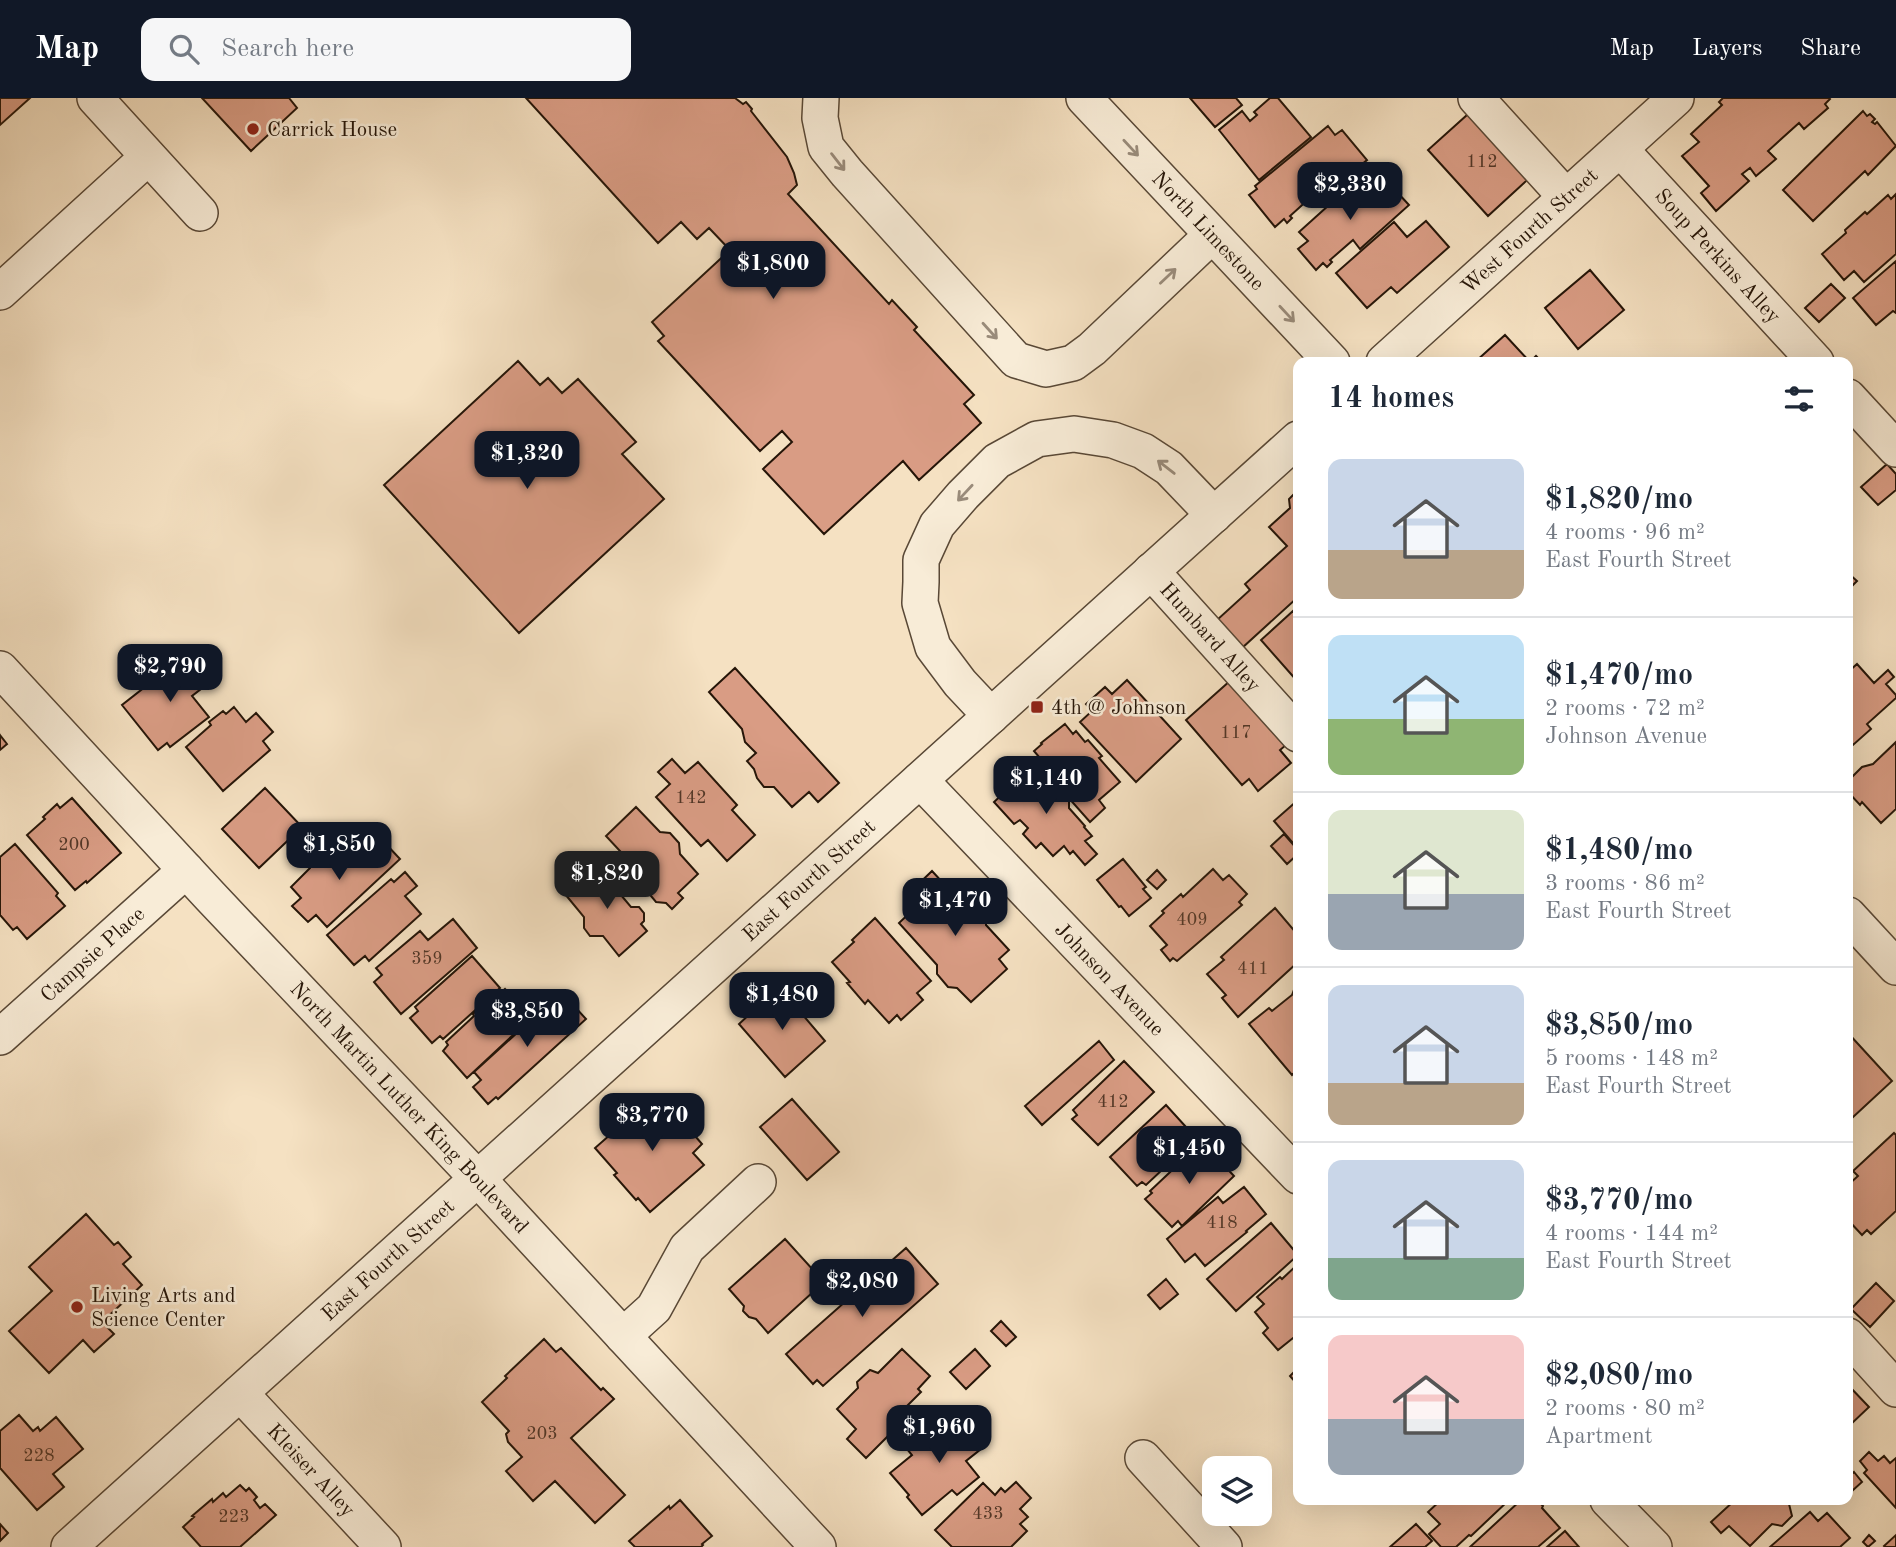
<!DOCTYPE html>
<meta charset="utf-8">
<style>
body{margin:0;font-family:"Old Standard TT",serif;background:#f6f6f7;color:#1f2937;height:100vh;display:flex;flex-direction:column;font-size:26px;white-space:nowrap}
*{box-sizing:border-box;margin:0}
p{font-size:23px;color:#747a83}
.icon{flex:none;width:38px;height:38px;fill:none;stroke:currentColor;stroke-width:2;stroke-linecap:round;stroke-linejoin:round}
.map{position:relative;flex:1;overflow:hidden}
.panel{position:absolute;left:1293px;top:259px;width:560px;height:1148px;display:flex;flex-direction:column;background:#fff;border-radius:14px;box-shadow:0 7px 28px #0002}
.panel>*{flex:none}
.controls{position:absolute;left:1202px;top:1358px;display:grid;gap:14px}
.controls a{display:grid;place-items:center;width:70px;height:70px;border-radius:14px;background:#fff;box-shadow:0 7px 28px #0002;font-size:35px}
.price{position:absolute;translate:-50% -60px;padding:0 16px;border-radius:14px;background:#111827;color:#fff;font-size:23px;line-height:46px;filter:drop-shadow(0 2px 4px #0008)}
.price::after{content:'';position:absolute;left:50%;top:42px;width:21px;height:16px;margin-left:-10px;background:inherit;clip-path:polygon(0 0,100% 0,50% 100%)}
.price.current{background:#222;color:#fff}
ul{padding:0;list-style:none}
li{display:flex;align-items:center;gap:21px;height:175px;padding:0 35px}
li+li{border-top:2px solid #e0e1e3}
li span{display:grid;place-items:center;flex:none;width:196px;height:140px;border-radius:14px;color:#555}
li>.icon{margin-inline-start:auto}
span .icon{width:84px;height:84px;fill:#fffc;stroke-width:1}
li b{font-size:30px}
h2{display:flex;justify-content:space-between;align-items:center;height:84px;padding:0 35px;font-size:30px}
header{display:flex;align-items:center;gap:42px;box-sizing:border-box;height:98px;padding:0 35px;background:#111827;color:#fff}
header strong{font-size:33px}
nav{display:flex;gap:38px;margin-inline-start:auto;font-size:24px}
.search{width:490px;height:63px;background:#f6f6f7;display:flex;align-items:center;gap:18px;box-sizing:border-box;padding:0 24px;border-radius:14px;color:#747a83;font-size:26px}
.map>svg:first-child{display:block}
.building{fill:#d99c84;stroke:#251508;stroke-width:2}
.lines{fill:none;stroke-linecap:round;stroke-linejoin:round}
.minor-casing{stroke:#594836;stroke-width:38}
.minor{stroke:#f8ecd7;stroke-width:35}
.oneway{stroke:#998b7a}
.poi-dot{fill:#8f2418;stroke:#f8ecd7;stroke-width:2.5}
.labels{text-anchor:middle;stroke-width:5;stroke-linejoin:round;paint-order:stroke}
.number-label{font-size:18px;fill:#523727}
.poi-label{font-size:21px;fill:#251508;stroke:#f8ecd7;text-anchor:start}
.street-label{font-size:21px;fill:#251508;stroke:#f8ecd7}
</style>
<header>
<strong>Map</strong>
<div class="search"><svg class="icon" aria-label="search" viewBox="0 0 24 24"><circle cx="10" cy="10" r="6"/><path d="M15 15l6 6"/></svg>Search here</div>
<nav><a>Map</a><a>Layers</a><a>Share</a></nav>
</header>
<div class="map">
<svg width="1896" height="1449" viewBox="0 0 1896 1449">
<rect width="100%" height="100%" fill="#f5e1c2"/>
<filter id="stains"><feTurbulence type="fractalNoise" baseFrequency=".00286" numOctaves="4"/><feColorMatrix values="0 0 0 0 .2 0 0 0 0 .09 0 0 0 0 .02 0 0 0 .5 -.17"/></filter>
<radialGradient id="worn" r=".72"><stop offset=".6" stop-color="#630" stop-opacity="0"/><stop offset="1" stop-color="#630" stop-opacity=".3"/></radialGradient>
<path class="building" d="M0,0H30L0,27Z
M202,0H289L297,10L251,53Z
M526,0H735L743,6L746,4L752,11L751,13L787,59L794,75L797,87L788,96L889,206L892,202L917,229L914,232L974,297L964,306L981,325L919,382L903,363L824,436L763,371L792,344L782,333L760,353L658,243L664,238L652,224L730,152L709,130L697,141L681,124L658,145Z
M1190,0H1236L1242,7L1215,29Z
M1270,0H1278L1311,39L1259,82L1219,32L1242,13L1250,23L1257,17L1254,14Z
M1723,0H1829L1830,1L1825,6L1828,10L1804,31L1799,25L1768,53L1776,61L1756,78L1750,70L1742,76L1749,83L1716,113L1701,95L1709,88L1682,58L1699,44L1691,36L1722,7L1719,4Z
M1477,8L1536,74L1488,118L1428,52Z
M1863,13L1867,18L1870,16L1875,21L1872,24L1875,26L1877,24L1896,48L1868,77L1865,73L1813,123L1783,92Z
M1328,28L1335,37L1342,32L1367,62L1315,105L1311,99L1290,118L1292,120L1287,125L1284,121L1275,129L1249,97L1257,91L1255,88Z
M1384,80L1409,107L1360,151L1353,142L1330,162L1332,164L1327,169L1323,165L1316,172L1298,151L1308,143L1299,134L1349,89L1356,97L1363,91L1367,95Z
M1896,96V156L1864,184L1854,173L1844,182L1822,156L1846,135L1845,132L1865,114L1867,116L1888,97L1891,101Z
M1426,123L1449,149L1397,195L1391,189L1367,210L1336,175L1394,124L1407,139Z
M1896,163V215L1893,213L1876,227L1853,200Z
M1590,172L1624,212L1578,251L1545,210Z
M1831,186L1845,200L1819,224L1805,210Z
M1505,237L1530,264L1536,258L1542,264H1475Z
M518,263L540,287L548,280L562,295L578,281L636,344L622,356L664,401L519,535L384,387Z
M1887,366L1896,376V392L1878,407L1861,389Z
M1298,392V499L1242,550L1217,522L1250,492L1245,486L1287,448L1269,429L1290,410L1289,401Z
M1848,475L1857,483L1848,492Z
M1293,513L1298,519V584L1261,542Z
M187,556L210,584L192,598L209,619L170,649L167,645L158,652L122,607Z
M1857,566L1874,585L1888,572L1894,579L1886,586L1896,597V600L1867,626L1871,631L1853,647L1851,643L1848,646V574Z
M735,570L839,685L818,704L809,694L792,709L774,689H764L757,680L754,671L747,663L756,655L745,644L742,631L709,594Z
M1127,582L1181,641L1136,684L1080,624L1092,613L1086,606L1105,589L1112,596Z
M1231,582L1286,647L1280,652L1291,665L1258,693L1249,681L1242,687L1186,622Z
M234,609L246,624L256,615L273,634L263,643L270,652L223,693L186,649L211,627L209,624L223,613L226,616Z
M1065,626L1073,636L1076,633L1085,644L1088,642L1102,658L1099,660L1120,684L1099,702L1105,710L1090,724L1037,664L1040,660L1034,653L1042,646L1041,645Z
M0,637L7,646L0,652Z
M1896,644V711L1881,725L1862,704L1860,707L1848,694L1850,690V681L1862,669L1873,666Z
M672,661L685,675L698,664L737,707L732,712L755,737L727,763L708,742L701,748L656,699L670,686L658,674Z
M1032,669L1051,689L1059,691L1069,702V710L1085,728L1084,729L1092,738L1085,743L1097,756L1085,767L1073,753L1070,756L1064,748L1053,758L1041,745L1036,750L1023,736L1028,730L1020,722L1014,726L994,704Z
M265,690L302,729L259,770L222,731Z
M72,700L121,755L87,785L86,783L75,792L27,737L45,721L43,719L57,706L60,710Z
M1298,702V751L1274,723Z
M636,709L660,734L670,735L679,745L680,756L698,776L678,795L683,800L672,811L666,805L656,804L646,792L647,782L606,738Z
M1284,736L1298,752V756L1287,766L1271,748Z
M384,744L400,761L327,829L316,817L308,824L292,808L301,800L291,789L310,770L311,761L318,755H329L340,745L360,767Z
M15,746L58,795L56,798L65,808L27,841L17,829L13,832L0,817V759Z
M1123,761L1146,789L1143,791L1151,800L1129,818L1121,808L1119,809L1097,782Z
M598,768L617,788L615,790L631,809H639L644,815V823L641,826L647,833L619,858L603,838H590L584,830V819L565,796Z
M1213,771L1223,782L1229,777L1247,796L1239,804L1242,807L1177,863L1173,860L1170,863L1161,852L1167,847L1150,828L1164,815L1162,813L1181,796L1183,799Z
M1157,772L1166,782L1157,791L1147,782Z
M932,773L956,799L952,802L962,812L967,807L976,808L986,818V827L1009,852L999,861L1007,871L971,904L957,890L948,889L937,876V867L899,825L918,807L908,796Z
M405,774L417,788L405,798L421,816L369,863L365,858L354,867L327,837L391,781L394,784Z
M1275,810L1298,837V864L1238,919L1222,900L1226,897L1207,876L1224,862L1221,859Z
M875,820L931,883L917,895L923,902L901,922L897,917L889,925L868,902L865,906L847,885L850,884L832,864L854,844L852,842Z
M453,821L477,850L401,916L374,884L382,877L376,870L420,833L428,842Z
M472,858L500,890L443,941L440,938L432,945L410,920L418,913L415,909Z
M1298,888V971L1292,977L1249,926L1269,910L1272,913L1292,897L1295,889Z
M779,889L825,943L785,979L739,926Z
M505,891L529,916L509,934L513,937L467,980L443,953L448,947L446,944L474,918L473,916L492,898L494,901Z
M563,896L586,921L498,1001L496,999L488,1006L473,989L481,982L474,974L551,904L553,906Z
M1848,935L1892,983L1852,1020L1848,1015Z
M1099,943L1114,962L1042,1027L1025,1008Z
M1124,963L1154,994L1098,1047L1072,1021L1077,1017L1073,1012Z
M663,1001L702,1046L693,1055L704,1067L650,1114L638,1100L636,1102L614,1077L617,1075L595,1050L619,1029L615,1025L641,1002L651,1012Z
M792,1001L839,1054L807,1082L760,1029Z
M1166,1007L1196,1040L1146,1087L1142,1084L1137,1088L1110,1059Z
M1894,1035L1896,1037V1113L1871,1136L1867,1132L1862,1137L1848,1122V1087L1858,1078L1853,1073Z
M1202,1044L1234,1078L1182,1128L1178,1123L1172,1129L1145,1101L1152,1095L1150,1093Z
M1244,1089L1266,1116L1246,1133L1247,1134L1205,1168L1195,1156L1185,1164L1167,1141L1218,1099L1223,1105Z
M86,1116L114,1147L118,1144L131,1159L123,1166L142,1187L102,1224L114,1236L94,1254L83,1242L49,1275L9,1233L52,1193L29,1169Z
M1271,1125L1298,1157L1236,1213L1207,1181Z
M785,1141L824,1184L768,1235L756,1221L749,1219L743,1213L744,1208L729,1191Z
M906,1150L938,1186L823,1288L817,1282L813,1286L786,1256Z
M1298,1166V1239L1295,1242L1293,1240L1278,1252L1263,1235L1268,1230L1255,1214L1264,1206L1257,1199L1280,1179L1282,1181Z
M1166,1181L1178,1196L1160,1211L1148,1197Z
M1876,1185L1894,1203L1870,1229L1851,1211Z
M1001,1223L1016,1239L1006,1248L991,1233Z
M544,1241L556,1254L561,1250L601,1292L603,1290L614,1301L571,1340L625,1397L595,1425L555,1383L533,1403L506,1373L522,1359L508,1344L506,1336L509,1333L482,1304L507,1280L505,1278Z
M902,1251L930,1278L918,1291L921,1294L900,1315L906,1320L866,1360L847,1341L856,1331L837,1311L858,1290L857,1284L870,1272L878,1275Z
M975,1251L990,1268L966,1291L950,1274Z
M1298,1270V1287L1290,1278Z
M1848,1287L1869,1309L1848,1329Z
M19,1317L33,1333L38,1329L40,1333L56,1319L83,1351L53,1376L64,1389L37,1412L0,1370V1333Z
M960,1317L986,1347L966,1363L979,1379L957,1397L952,1392L922,1417L907,1399L909,1397L890,1375L912,1357L907,1351L928,1333L933,1340Z
M1869,1354L1878,1363L1884,1358L1890,1365L1896,1360V1410L1864,1375L1867,1372L1860,1363Z
M1854,1374L1862,1384L1852,1393L1848,1388V1379Z
M1016,1384L1031,1400L1020,1411L1028,1419L1020,1426L1027,1433L1011,1449H952L935,1432L983,1385L995,1397L1001,1390L1005,1394Z
M240,1387L246,1393L249,1390L257,1399L254,1402L260,1410L265,1406L276,1417L240,1449H201L183,1429L194,1419L192,1418L212,1401L213,1404L223,1395L226,1399Z
M680,1402L712,1438L702,1446L703,1447L701,1449H635L629,1443L669,1408L670,1411Z
M1441,1402H1509L1471,1438L1469,1437L1456,1449H1441L1429,1436L1440,1426L1428,1414Z
M1521,1402H1537L1543,1408L1542,1410L1560,1430L1538,1449H1470Z
M1735,1402H1794L1789,1406L1792,1418L1782,1428L1772,1426L1750,1448L1729,1428L1721,1435L1711,1424Z
M1810,1414L1818,1423L1827,1415L1850,1440L1840,1449H1770Z
M0,1426L8,1435L0,1443Z
M1416,1426L1432,1443L1425,1449H1390Z
M1565,1433L1579,1449H1547Z
M1869,1437L1875,1443L1868,1449L1863,1444Z
M1896,1437V1449H1885L1884,1448Z"/>
<g class="lines">
<defs>
<g id="minor">
<path d="M95,0L200,115"/>
<path d="M821,0L820,20L826,49L847,75L1016,262L1046,271L1073,265L1092,251L1212,137"/>
<path id="s1" d="M1084,0L1332,264"/>
<path d="M1476,0L1566,99"/>
<path id="s2" d="M1620,51L1816,264"/>
<path d="M0,194L148,59"/>
<path id="s3" d="M1384,264L1676,0"/>
<path d="M1848,299L1896,351"/>
<path id="s4" d="M1151,473L1298,636"/>
<path id="s5" d="M0,571L210,798L478,1081L818,1449"/>
<path d="M991,618L960,585L933,549L920,505L921,484V462L937,427L963,397L997,363L1037,341L1074,336L1113,342L1143,353L1169,370L1214,417"/>
<path id="s6" d="M920,682L1298,1078"/>
<path d="M1848,817L1896,869"/>
<path id="s7" d="M0,939L186,772"/>
<path d="M623,1238L654,1210L687,1150L758,1084"/>
<path d="M1848,1238L1896,1291"/>
<path id="s8" d="M240,1295L383,1449"/>
<path d="M1143,1360L1224,1449"/>
<path d="M1608,1402L1654,1449"/>
<path id="s9" d="M69,1449L1298,341"/>
</g>
</defs>
<use href="#minor" class="minor-casing"/>
<use href="#minor" class="minor"/>
</g>
<defs><path id="oneway-shaft" d="M-6 0H5M1.5-3L5.5 0L1.5 3" fill="none" stroke-width="1.6" stroke-linecap="round" stroke-linejoin="round" transform="scale(1.75)"/></defs>
<g class="oneway">
<use href="#oneway-shaft" transform="translate(1131 50) rotate(47)"/>
<use href="#oneway-shaft" transform="translate(838 64) rotate(52)"/>
<use href="#oneway-shaft" transform="translate(1168 178) rotate(-43)"/>
<use href="#oneway-shaft" transform="translate(1287 216) rotate(47)"/>
<use href="#oneway-shaft" transform="translate(990 233) rotate(48)"/>
<use href="#oneway-shaft" transform="translate(1166 369) rotate(-142)"/>
<use href="#oneway-shaft" transform="translate(965 395) rotate(133)"/>
</g>
<g class="poi-dot">
<circle cx="253" cy="31" r="7"/>
<rect x="1030" y="602" width="14" height="14" rx="3.5"/>
<circle cx="77" cy="1209" r="7"/>
</g>
<g class="labels">
<g class="number-label">
<text x="1482" y="69">112</text>
<text x="1236" y="640">117</text>
<text x="691" y="705">142</text>
<text x="74" y="752">200</text>
<text x="1192" y="827">409</text>
<text x="427" y="866">359</text>
<text x="1253" y="876">411</text>
<text x="1113" y="1009">412</text>
<text x="1222" y="1130">418</text>
<text x="542" y="1341">203</text>
<text x="39" y="1363">228</text>
<text x="988" y="1421">433</text>
<text x="234" y="1424">223</text>
</g>
<g class="poi-label">
<text x="267" y="38">Carrick House</text>
<text x="1051" y="616">4th @ Johnson</text>
<text x="91" y="1204">Living Arts and<tspan x="91" dy="24">Science Center</tspan></text>
</g>
<g class="street-label">
<text dy="7" stroke="none"><textPath href="#s1" startOffset="182">North Limestone</textPath></text>
<text dy="7" stroke="none"><textPath href="#s3" startOffset="196">West Fourth Street</textPath></text>
<text dy="7" stroke="none"><textPath href="#s2" startOffset="145">Soup Perkins Alley</textPath></text>
<text dy="7" stroke="none"><textPath href="#s4" startOffset="89">Humbard Alley</textPath></text>
<text dy="7" stroke="none"><textPath href="#s9" startOffset="996">East Fourth Street</textPath></text>
<text dy="7" stroke="none"><textPath href="#s7" startOffset="124">Campsie Place</textPath></text>
<text dy="7" stroke="none"><textPath href="#s6" startOffset="275">Johnson Avenue</textPath></text>
<text dy="7" stroke="none"><textPath href="#s5" startOffset="600">North Martin Luther King Boulevard</textPath></text>
<text dy="7" stroke="none"><textPath href="#s9" startOffset="429">East Fourth Street</textPath></text>
<text dy="7" stroke="none"><textPath href="#s8" startOffset="105">Kleiser Alley</textPath></text>
</g>
</g>
<rect width="100%" height="100%" filter="url(#stains)"/>
<rect width="100%" height="100%" fill="url(#worn)"/>
</svg>
<div class="controls">
<a><svg class="icon" aria-label="layers" viewBox="0 0 24 24"><path d="M12 4l9 5-9 5-9-5zM3 14l9 5 9-5"/></svg></a>
</div>
<b class="price" style="left:1350px;top:124px">$2,330</b>
<b class="price" style="left:773px;top:203px">$1,800</b>
<b class="price" style="left:527px;top:393px">$1,320</b>
<b class="price" style="left:170px;top:606px">$2,790</b>
<b class="price" style="left:1046px;top:718px">$1,140</b>
<b class="price" style="left:339px;top:784px">$1,850</b>
<b class="price current" style="left:607px;top:813px">$1,820</b>
<b class="price" style="left:955px;top:840px">$1,470</b>
<b class="price" style="left:782px;top:934px">$1,480</b>
<b class="price" style="left:527px;top:951px">$3,850</b>
<b class="price" style="left:652px;top:1055px">$3,770</b>
<b class="price" style="left:1189px;top:1088px">$1,450</b>
<b class="price" style="left:862px;top:1221px">$2,080</b>
<b class="price" style="left:939px;top:1367px">$1,960</b>
<section class="panel">
<h2>14 homes<svg class="icon" aria-label="filters" viewBox="0 0 24 24"><path d="M4 7h16M4 17h16"/><circle cx="9" cy="7" r="2"/><circle cx="15" cy="17" r="2"/></svg></h2>
<ul>
<li><span style="background:linear-gradient(#c9d6e8 65%,#b9a48a 0)"><svg class="icon" aria-label="home" viewBox="0 0 24 24"><path d="M3 11l9-7 9 7M6 9v11h12V9"/></svg></span><div><b>$1,820/mo</b><p>4 rooms · 96 m²</p><p>East Fourth Street</p></div></li>
<li><span style="background:linear-gradient(#bfe0f5 60%,#8fb573 0)"><svg class="icon" aria-label="home" viewBox="0 0 24 24"><path d="M3 11l9-7 9 7M6 9v11h12V9"/></svg></span><div><b>$1,470/mo</b><p>2 rooms · 72 m²</p><p>Johnson Avenue</p></div></li>
<li><span style="background:linear-gradient(#dfe7d0 60%,#9aa5b1 0)"><svg class="icon" aria-label="home" viewBox="0 0 24 24"><path d="M3 11l9-7 9 7M6 9v11h12V9"/></svg></span><div><b>$1,480/mo</b><p>3 rooms · 86 m²</p><p>East Fourth Street</p></div></li>
<li><span style="background:linear-gradient(#c9d6e8 70%,#b9a48a 0)"><svg class="icon" aria-label="home" viewBox="0 0 24 24"><path d="M3 11l9-7 9 7M6 9v11h12V9"/></svg></span><div><b>$3,850/mo</b><p>5 rooms · 148 m²</p><p>East Fourth Street</p></div></li>
<li><span style="background:linear-gradient(#c9d6e8 70%,#7fa58c 0)"><svg class="icon" aria-label="home" viewBox="0 0 24 24"><path d="M3 11l9-7 9 7M6 9v11h12V9"/></svg></span><div><b>$3,770/mo</b><p>4 rooms · 144 m²</p><p>East Fourth Street</p></div></li>
<li><span style="background:linear-gradient(#f6c9c9 60%,#9aa5b1 0)"><svg class="icon" aria-label="home" viewBox="0 0 24 24"><path d="M3 11l9-7 9 7M6 9v11h12V9"/></svg></span><div><b>$2,080/mo</b><p>2 rooms · 80 m²</p><p>Apartment</p></div></li>
</ul>
</section>
</div>
